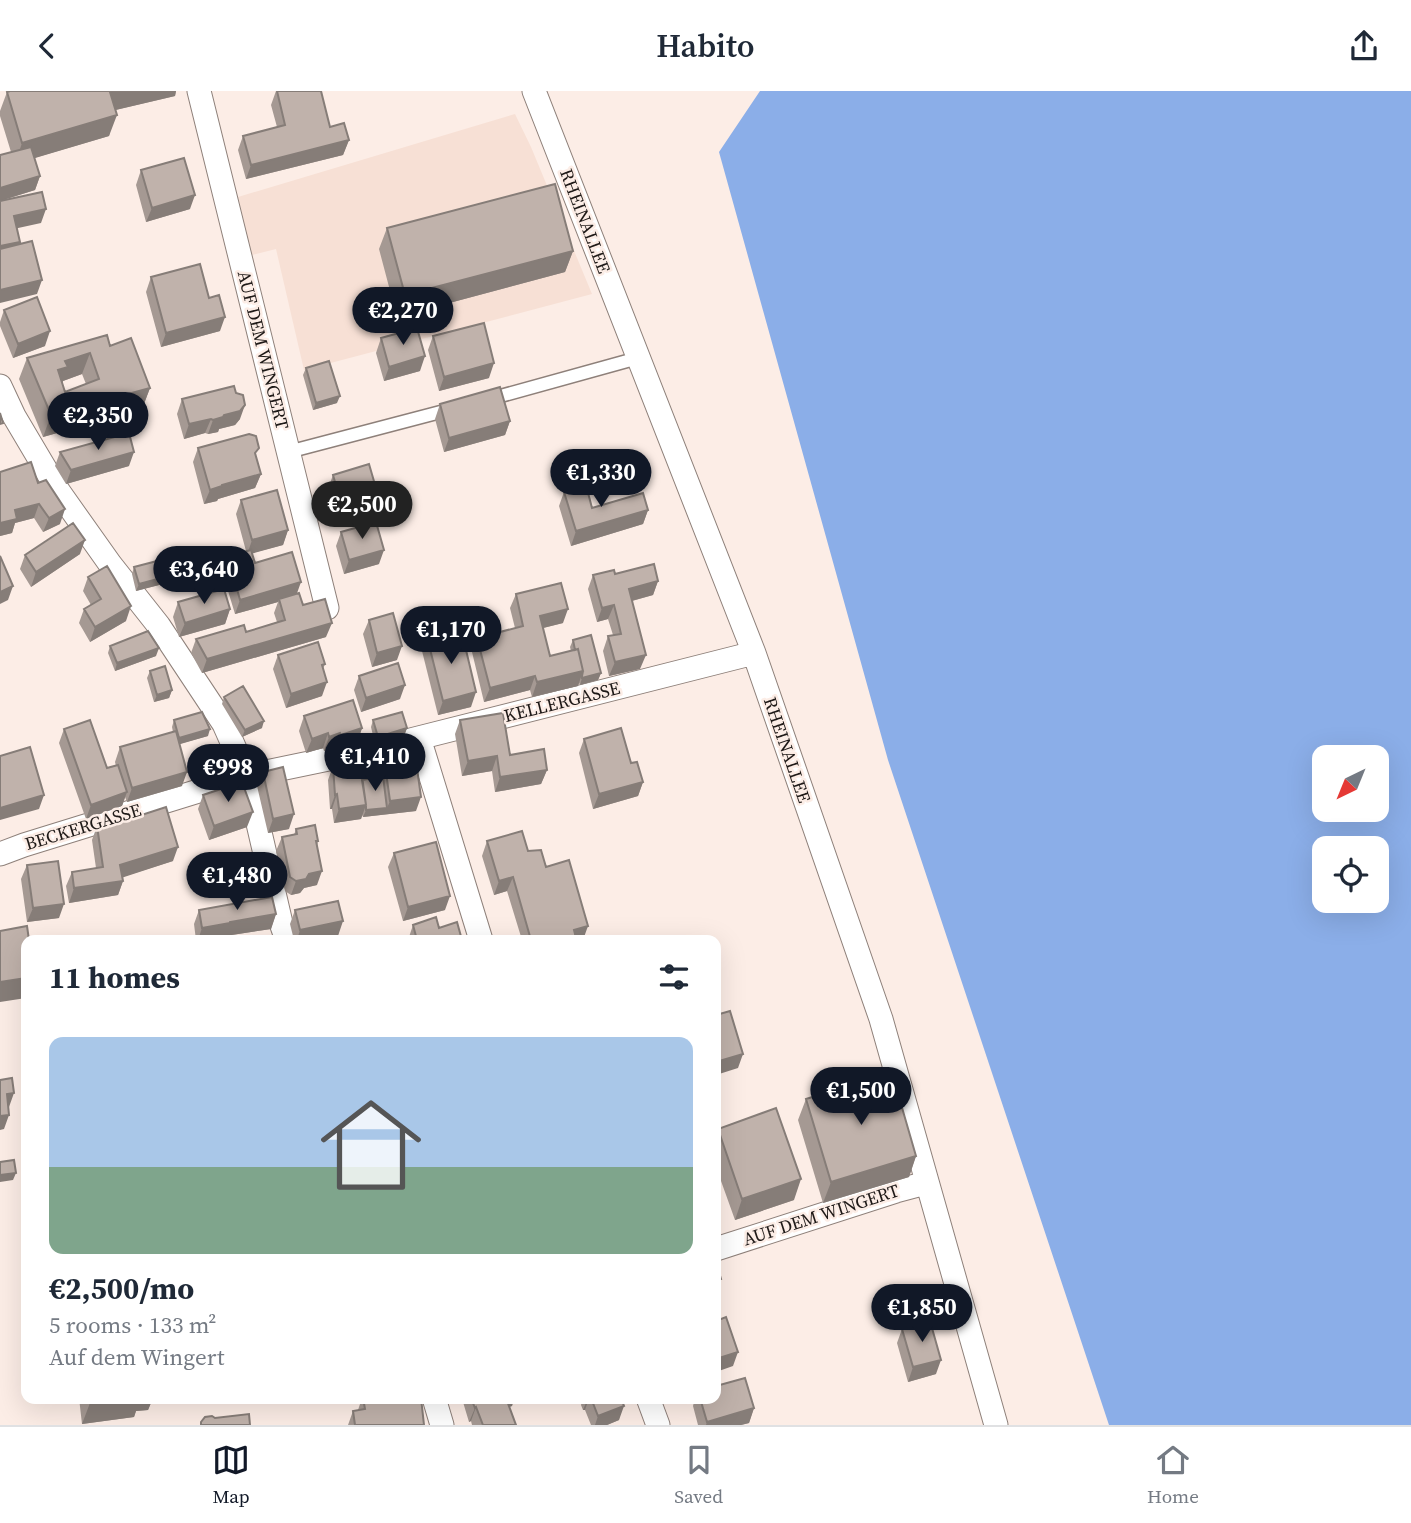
<!DOCTYPE html>
<meta charset="utf-8">
<style>
body{margin:0;font-family:"Source Serif 4",serif;background:#f6f6f7;color:#1f2937;height:100vh;display:flex;flex-direction:column;font-size:26px;white-space:nowrap}
*{box-sizing:border-box;margin:0}
p{font-size:23px;color:#747a83}
.icon{flex:none;width:38px;height:38px;fill:none;stroke:currentColor;stroke-width:2;stroke-linecap:round;stroke-linejoin:round}
.map{position:relative;flex:1;overflow:hidden}
.side{position:absolute;left:21px;top:844px;width:700px;height:469px;display:flex;flex-direction:column;background:#fff;border-radius:14px;box-shadow:0 7px 28px #0002}
.side>*{flex:none}
.needle{width:46px;rotate:223deg}
.buttons{position:absolute;left:1312px;top:654px;display:grid;gap:14px}
.buttons a{display:grid;place-items:center;width:77px;height:77px;border-radius:14px;background:#fff;box-shadow:0 7px 28px #0002;font-size:35px}
.price{position:absolute;translate:-50% -60px;padding:0 16px;border-radius:24px;background:#111827;color:#fff;font-size:23px;line-height:46px;filter:drop-shadow(0 2px 4px #0008)}
.price::after{content:'';position:absolute;left:50%;top:42px;width:21px;height:16px;margin-left:-10px;background:inherit;clip-path:polygon(0 0,100% 0,50% 100%)}
.price.on{background:#222;color:#fff}
ul{padding:0;list-style:none}
li{display:grid;align-content:center;gap:14px;height:371px;padding:0 28px}
li+li{border-top:2px solid #e0e1e3}
li span{display:grid;place-items:center;height:217px;border-radius:14px;color:#555}
li>.icon{margin-inline-start:auto}
span .icon{width:126px;height:126px;fill:#fffc;stroke-width:1}
li b{font-size:30px}
h2{display:flex;justify-content:space-between;align-items:center;height:84px;padding:0 28px;font-size:30px}
header{display:flex;justify-content:space-between;align-items:center;height:91px;padding:0 28px;background:#fff;font-size:32px;font-weight:600}
.tabs{display:flex;justify-content:space-around;align-items:center;height:98px;border-top:2px solid #e0e1e3;background:#fff;font-size:19px;color:#747a83}
.tabs a{display:grid;justify-items:center;gap:4px}
.tabs .on{color:#111827}
.map>svg:first-child{display:block}
.built{fill:#f7e0d5}
.water{fill:#8baee8;fill-rule:evenodd}
.lines{fill:none;stroke-linecap:round;stroke-linejoin:round}
.service-casing{stroke:#8e807a;stroke-width:15}
.minor-casing{stroke:#8e807a;stroke-width:25}
.service{stroke:#fff;stroke-width:12}
.minor{stroke:#fff;stroke-width:23}
.wall{fill:#a59993;fill-rule:evenodd}
.shaded-wall{fill:#867d78}
.building{fill:#c0b2ab;stroke:#867d78;stroke-width:2;fill-rule:evenodd}
.labels{text-anchor:middle;stroke-width:5;stroke-linejoin:round;paint-order:stroke}
.street-label{font-size:18px;fill:#1e1917;stroke:#fcede6}
</style>
<header><svg class="icon" aria-label="back" viewBox="0 0 24 24"><path d="M15 5l-7 7 7 7"/></svg>Habito<svg class="icon" aria-label="share" viewBox="0 0 24 24"><path d="M12 15V3M7 8l5-5 5 5M5 13v7h14v-7"/></svg></header>
<div class="map">
<svg width="1411" height="1334" viewBox="0 0 1411 1334">
<rect width="100%" height="100%" fill="#fcede6"/>
<path class="built" d="M515,23L531,56L592,203L304,279L276,158L252,164L238,106Z"/>
<path class="water" d="M760,0H1411V1334H1109L888,669L719,61ZM1325,667H1377V719H1325ZM1325,758H1377V810H1325Z"/>
<g class="lines">
<defs>
<path id="service" d="M486,309L638,267
M288,361L452,318"/>
<path id="minor" d="M199,0L327,517
M534,0L754,562L881,928L996,1334
M0,295L14,325L59,401L110,473L159,535L224,633L247,685L281,832L287,849
M419,647L481,849
M0,763L24,754L247,685L367,660L754,562
M716,1158L896,1100L926,1092
M434,1307L442,1334
M648,1307L658,1334"/>
</defs>
<use href="#service" class="service-casing"/>
<use href="#minor" class="minor-casing"/>
<use href="#service" class="service"/>
<use href="#minor" class="minor"/>
</g>
<path class="wall" d="M10,0H176L175,5L115,19L109,45L34,67L40,85L35,99L0,110V64L11,61L0,25V20L7,1Z
M276,0L349,49L343,64L246,88L238,59L243,45L277,36L271,14Z
M141,79L190,118L146,131L136,94Z
M387,137L573,160L565,181L397,226L379,158Z
M151,186L209,207L220,240L161,256L146,201Z
M4,219L45,255L13,267L0,235V231Z
M433,245L489,287L439,300L428,259Z
M381,247L420,280L384,290L376,262Z
M110,255L150,297L142,318L43,346L19,288L27,267ZM82,283L86,293L65,301L62,292L63,290Z
M306,277L337,312L313,319L303,284Z
M182,308L240,328L235,334L219,338L218,341L208,343L205,342L184,348L177,323Z
M440,313L510,330L505,344L444,361L435,328Z
M198,357L256,367L261,383L255,397L218,408L217,410L204,413L193,371Z
M60,361L129,375L66,393L55,375Z
M0,381L38,392L60,433L43,441L34,427L15,432L12,442L0,445Z
M333,384L373,419L337,429L328,398Z
M564,401L592,417L648,419L643,433L571,455L559,415Z
M241,409L288,439L283,454L252,462L255,472L297,503L303,514L326,546L202,582L191,562L196,548L246,541L277,531L274,522L278,511L235,523L222,480L228,465L246,460L236,423Z
M341,441L379,473L344,483L336,455Z
M80,463L31,496L20,478L25,464Z
M134,476L182,488L136,500L132,483Z
M615,483L658,490L653,504L632,510L640,578L609,585L603,560L608,545L613,544L608,528L597,531L588,498L593,484Z
M88,486L126,530L90,551L79,532L84,518L91,514L83,500Z
M516,503L563,532L543,537L550,565L571,560L570,556L573,549L601,582L598,589L580,594L579,592L578,595L532,606L530,599L484,611L472,561L477,547L515,537L510,517Z
M178,511L230,518L225,533L179,546L173,526Z
M369,529L397,569L372,576L363,543Z
M426,542L447,547L471,616L438,624L421,556Z
M110,555L156,565L115,580L108,562Z
M278,564L325,573L323,578L322,605L286,617L273,578Z
M150,580L172,599L169,607L154,611L147,587Z
M359,585L400,608L361,621L354,599Z
M224,606L262,637L242,646L222,613Z
M304,625L362,637L357,652L336,659L335,656L324,660L323,657L306,662L299,640Z
M174,629L208,645L179,653L182,695L127,711L125,706L122,715L86,728L59,652L64,638L107,677L116,675L115,671L120,656L173,641L172,636Z
M373,629L407,637L404,645L375,653L371,636Z
M460,629L510,664L547,679L541,693L495,701L492,680L462,685L455,643Z
M584,648L631,672L643,691L638,705L593,718L579,662Z
M384,667L416,720L363,726L362,724L361,728L334,732L332,718H330L328,689L333,675L362,689L380,686L379,681Z
M263,681L289,738L268,742L257,695Z
M203,704L247,736L209,749L198,718Z
M97,735L173,770L122,786L123,790L118,804L69,812L66,795L72,781L96,777L92,749Z
M296,738L318,750L317,755V794L304,797L300,802L291,804L285,800L276,760L282,746L294,744Z
M487,750L528,760L546,776L583,849H522L507,800L494,804L482,765Z
M394,762L445,819L403,830L388,776Z
M27,774L59,827L27,831L21,788Z
M199,819L276,823L271,838L225,845V847L213,849H196L194,833Z
M295,819L338,845L318,849H294L290,833Z
M413,834L439,837L462,849H408Z
M806,1008L916,1065L909,1086L823,1112L798,1029Z
M718,1038L794,1109L735,1129L716,1076V1043Z
M902,1238L936,1283L908,1291L897,1252Z
M79,1307H153L148,1319L136,1320L134,1326L82,1333Z
M362,1307H421L424,1334H348L353,1320L358,1319Z
M464,1307H514L512,1315L509,1316L516,1334H472L471,1330L469,1331L463,1311Z
M581,1307H621L619,1329L607,1334H591L585,1319H583L581,1314L582,1310Z
M695,1307H716L754,1317L749,1332L741,1334H698L693,1315Z"/>
<path class="shaded-wall" d="M115,0H176L175,5L103,22L110,1Z
M117,24L109,45L15,73L22,52Z
M349,49L343,64L246,88L251,74Z
M40,85L35,99L0,110V97Z
M195,104L190,118L146,131L152,117Z
M46,118L41,132L9,139L14,125Z
M20,151L15,165L0,169V155Z
M573,160L565,181L397,226L405,204Z
M42,189L37,203L0,212V199Z
M225,226L220,240L161,256L166,242Z
M50,240L45,255L13,267L18,253Z
M90,262L82,283L63,290L60,297L58,279L65,270Z
M425,265L420,280L384,290L389,276Z
M494,272L489,287L439,300L444,286Z
M150,297L142,318L43,346L51,324Z
M340,305L337,312L313,319L316,312Z
M245,314L240,328L235,334L219,338L218,341L208,343L213,329Z
M211,328L205,342L184,348L189,333Z
M510,330L505,344L444,361L449,347Z
M134,361L129,375L66,393L71,379Z
M261,383L255,397L218,408L217,410L204,413L210,399L222,394Z
M378,404L373,419L337,429L342,415Z
M39,413L34,427L15,432L12,442L0,445V432L15,419Z
M65,418L60,433L43,441L49,427Z
M648,419L643,433L571,455L576,440Z
M288,439L283,454L247,464L252,449Z
M85,449L80,463L31,496L36,481Z
M384,459L379,473L344,483L349,469Z
M184,481L182,488L136,500L139,493Z
M658,490L653,504L624,512L629,498Z
M301,491L296,505L279,508L278,511L235,523L240,509Z
M13,495L8,509L0,513V501Z
M614,514L608,528L597,531L602,517Z
M131,515L126,530L90,551L95,536Z
M230,518L225,533L179,546L185,532Z
M568,518L563,532L535,539L540,525Z
M332,532L326,546L202,582L207,568Z
M402,555L397,569L372,576L377,562Z
M159,557L156,565L115,580L117,572Z
M646,564L640,578L609,585L615,571Z
M583,580L578,595L532,606L537,591Z
M601,582L598,589L580,594L582,587Z
M535,585L530,599L484,611L490,597Z
M327,591L322,605L286,617L291,603Z
M405,594L400,608L361,621L366,607Z
M172,599L169,607L154,611L157,604Z
M476,601L471,616L438,624L443,610Z
M264,630L262,637L242,646L245,639Z
M362,637L357,652L336,659L341,644Z
M407,637L404,645L375,653L378,646Z
M210,638L208,645L177,654L179,647Z
M328,642L323,657L306,662L312,648Z
M340,642L335,656L324,660L329,646Z
M497,665L492,680L462,685L468,670Z
M547,679L541,693L495,701L500,686Z
M187,681L182,695L127,711L132,697Z
M643,691L638,705L593,718L599,703Z
M127,701L122,715L86,728L91,714Z
M337,703L332,718H330L335,704Z
M44,704L39,718L0,729V717Z
M421,706L416,720L363,726L366,719L387,717L390,710Z
M366,714L361,728L334,732L339,718Z
M253,721L247,736L209,749L214,735Z
M294,723L289,738L268,742L273,728Z
M178,756L173,770L115,789L120,774Z
M322,780L317,794L304,797L300,802L291,804L296,790L309,783Z
M513,786L507,800L494,804L499,790Z
M123,790L118,804L69,812L74,797Z
M450,805L445,819L403,830L408,816Z
M64,813L59,827L27,831L33,817Z
M276,823L271,838L225,845V847L213,849H198L202,837L230,831Z
M343,830L338,845L318,849H297L300,839Z
M588,835L583,849H570L574,839Z
M26,887V907L0,911V891Z
M743,963L738,977L716,984V971Z
M14,1002L9,1016L1,1017L7,1003Z
M9,1024L4,1038L0,1039V1025Z
M916,1065L909,1086L823,1112L831,1091Z
M16,1082L13,1089L0,1091V1084Z
M801,1088L794,1109L735,1129L742,1108Z
M721,1188L716,1202V1189Z
M738,1261L733,1275L716,1281V1268Z
M941,1269L936,1283L908,1291L913,1276Z
M124,1307H153L148,1319L136,1320L134,1326L82,1333L90,1312Z
M504,1307H514L512,1315L500,1319Z
M588,1307H589L585,1319H583Z
M624,1315L619,1329L607,1334H595L598,1325Z
M476,1316L471,1330L469,1331L475,1317Z
M754,1317L749,1332L741,1334H706L707,1331Z"/>
<path class="building" d="M10,0H115L110,1L117,24L22,52L7,1Z
M277,0H321L330,36L344,32L349,49L251,74L243,45L285,34Z
M31,56L40,85L0,97V64Z
M184,67L195,104L152,117L141,79Z
M555,93L573,160L405,204L387,137Z
M42,101L46,118L14,125L20,151L0,155V110Z
M32,150L42,189L0,199V158Z
M200,173L209,207L219,204L225,226L166,242L151,186Z
M37,206L50,240L18,253L4,219Z
M484,232L494,272L444,286L433,245Z
M417,237L425,265L389,276L381,247Z
M107,244L110,255L131,247L150,297L51,324L27,267ZM90,262L99,288L65,301L58,279L68,276L65,270Z
M329,270L340,305L316,312L306,277Z
M234,295L236,302L243,304L245,314L240,320L224,324L223,326L213,329L211,328L189,333L182,308Z
M500,296L510,330L449,347L440,313Z
M0,322L3,332L0,333Z
M129,342L134,361L71,379L60,361Z
M249,343L256,345L259,357L255,362L261,383L222,394V395L210,399L198,357Z
M31,371L38,392L46,389L65,418L49,427L39,413L15,419L17,428L0,432V381Z
M369,373L378,404L342,415L333,384Z
M586,394L592,417L643,402L648,419L576,440L564,401Z
M277,399L288,439L252,449L241,409Z
M376,431L384,459L349,469L341,441Z
M73,432L85,449L36,481L25,464Z
M251,459L255,472L292,461L301,491L240,509L228,465Z
M180,464L184,481L139,493L134,476Z
M0,465L13,495L0,501Z
M654,473L658,490L629,498L646,564L615,571L608,545L621,543L618,530L614,514L602,517L593,484L614,479L615,483Z
M107,475L131,515L95,536L84,518L101,508L88,486Z
M561,492L568,518L540,525L550,565L578,558L583,580L537,591L535,585L490,597L477,547L523,535L516,503Z
M224,498L230,518L185,532L178,511Z
M299,502L303,514L325,508L332,532L207,568L196,548L244,534L246,541L285,529L279,508Z
M393,522L402,555L377,562L369,529Z
M443,537L447,547H452L462,553L466,559L476,601L443,610L426,542Z
M148,540L159,557L117,572L110,555Z
M591,544L601,582L582,587V585L583,580L578,558L575,559L573,549Z
M318,551L325,573L322,574L327,591L291,603L278,564Z
M398,572L405,594L366,607L359,585Z
M165,575L172,599L157,604L150,580Z
M243,595L264,630L245,639L224,606Z
M353,609L362,637L341,644L340,642L329,646L328,642L312,648L304,625Z
M202,621L210,638L179,647L174,629Z
M402,621L407,637L378,646L373,629Z
M503,622L510,664L544,658L547,679L500,686L497,665L468,670L460,629Z
M90,629L107,677L118,674L127,701L91,714L64,638Z
M621,637L631,672L637,671L643,691L599,703L584,648Z
M176,640L187,681L132,697L120,656Z
M30,656L44,704L0,717V665Z
M415,663L421,706L390,710L384,667Z
M360,671L366,714L339,718L337,703L335,704L333,675Z
M283,676L294,723L273,728L263,681Z
M383,685L387,717L366,719V714L362,689Z
M242,691L253,721L214,735L203,704Z
M166,716L178,756L120,774L123,790L74,797L72,781L103,776L97,735L114,733Z
M315,734L318,750H316L322,780L309,783L306,788L296,790L290,786L282,746L297,743L296,738Z
M522,740L528,760L541,759L546,776L569,769L588,835L574,839L576,847L570,849H531L513,786L499,790L487,750Z
M436,751L450,805L408,816L394,762Z
M58,770L64,813L33,817L27,774Z
M272,806L276,823L230,831V832L202,837L199,819Z
M338,810L343,830L300,839L295,819Z
M436,826L439,837L457,831L462,849H417L413,834Z
M27,835L29,849H26V887L0,891V840Z
M730,920L743,963L716,971V924Z
M892,982L916,1065L831,1091L806,1008Z
M12,987L14,1002L7,1003L9,1024L0,1025V989Z
M776,1017L801,1088L742,1108L718,1038Z
M14,1069L16,1082L0,1084V1071Z
M716,1171L721,1188L716,1189Z
M726,1226L738,1261L716,1268V1230Z
M930,1230L941,1269L913,1276L902,1238Z
M745,1287L754,1317L707,1331L700,1307H716V1295Z
M89,1307H124L90,1312Z
M363,1307H421L424,1334H355L353,1320L365,1318Z
M471,1307H506L516,1334H483L476,1316L475,1317Z
M591,1307H621L624,1315L598,1325Z
M249,1323L250,1334H201V1331L205,1326L212,1325L215,1327Z"/>
<g class="labels">
<g class="street-label">
<text transform="translate(585 130) rotate(69)" y="6">RHEINALLEE</text>
<text transform="translate(263 259) rotate(76)" y="6">AUF DEM WINGERT</text>
<text transform="translate(562 611) rotate(-14)" y="6">KELLERGASSE</text>
<text transform="translate(787 659) rotate(71)" y="6">RHEINALLEE</text>
<text transform="translate(83 736) rotate(-17)" y="6">BECKERGASSE</text>
<text transform="translate(821 1124) rotate(-18)" y="6">AUF DEM WINGERT</text>
</g>
</g>
</svg>
<div class="buttons">
<a><svg class="needle" viewBox="-14 -14 28 28"><path d="M0-13l5 13h-10z" fill="#e53935"/><path d="M0 13l5-13h-10z" fill="#747a83"/></svg></a>
<a><svg class="icon" aria-label="locate" viewBox="0 0 24 24"><circle cx="12" cy="12" r="6"/><path d="M12 2v4M12 18v4M2 12h4M18 12h4"/></svg></a>
</div>
<b class="price" style="left:403px;top:256px">€2,270</b>
<b class="price" style="left:98px;top:361px">€2,350</b>
<b class="price" style="left:601px;top:418px">€1,330</b>
<b class="price on" style="left:362px;top:450px">€2,500</b>
<b class="price" style="left:204px;top:515px">€3,640</b>
<b class="price" style="left:451px;top:575px">€1,170</b>
<b class="price" style="left:375px;top:702px">€1,410</b>
<b class="price" style="left:228px;top:713px">€998</b>
<b class="price" style="left:237px;top:821px">€1,480</b>
<b class="price" style="left:861px;top:1036px">€1,500</b>
<b class="price" style="left:922px;top:1253px">€1,850</b>
<section class="side">
<h2>11 homes<svg class="icon" aria-label="filters" viewBox="0 0 24 24"><path d="M4 7h16M4 17h16"/><circle cx="9" cy="7" r="2"/><circle cx="15" cy="17" r="2"/></svg></h2>
<ul>
<li><span style="background:linear-gradient(#a9c7e8 60%,#7fa58c 0)"><svg class="icon" aria-label="home" viewBox="0 0 24 24"><path d="M3 11l9-7 9 7M6 9v11h12V9"/></svg></span><div><b>€2,500/mo</b><p>5 rooms · 133 m²</p><p>Auf dem Wingert</p></div></li>
</ul>
</section>
</div>
<nav class="tabs">
<a class="on"><svg class="icon" aria-label="map" viewBox="0 0 24 24"><path d="M3 6l6-2 6 2 6-2v14l-6 2-6-2-6 2zM9 4v14M15 6v14"/></svg>Map</a>
<a><svg class="icon" aria-label="saved" viewBox="0 0 24 24"><path d="M7 4h10v16l-5-4-5 4z"/></svg>Saved</a>
<a><svg class="icon" aria-label="home" viewBox="0 0 24 24"><path d="M3 11l9-7 9 7M6 9v11h12V9"/></svg>Home</a>
</nav>
